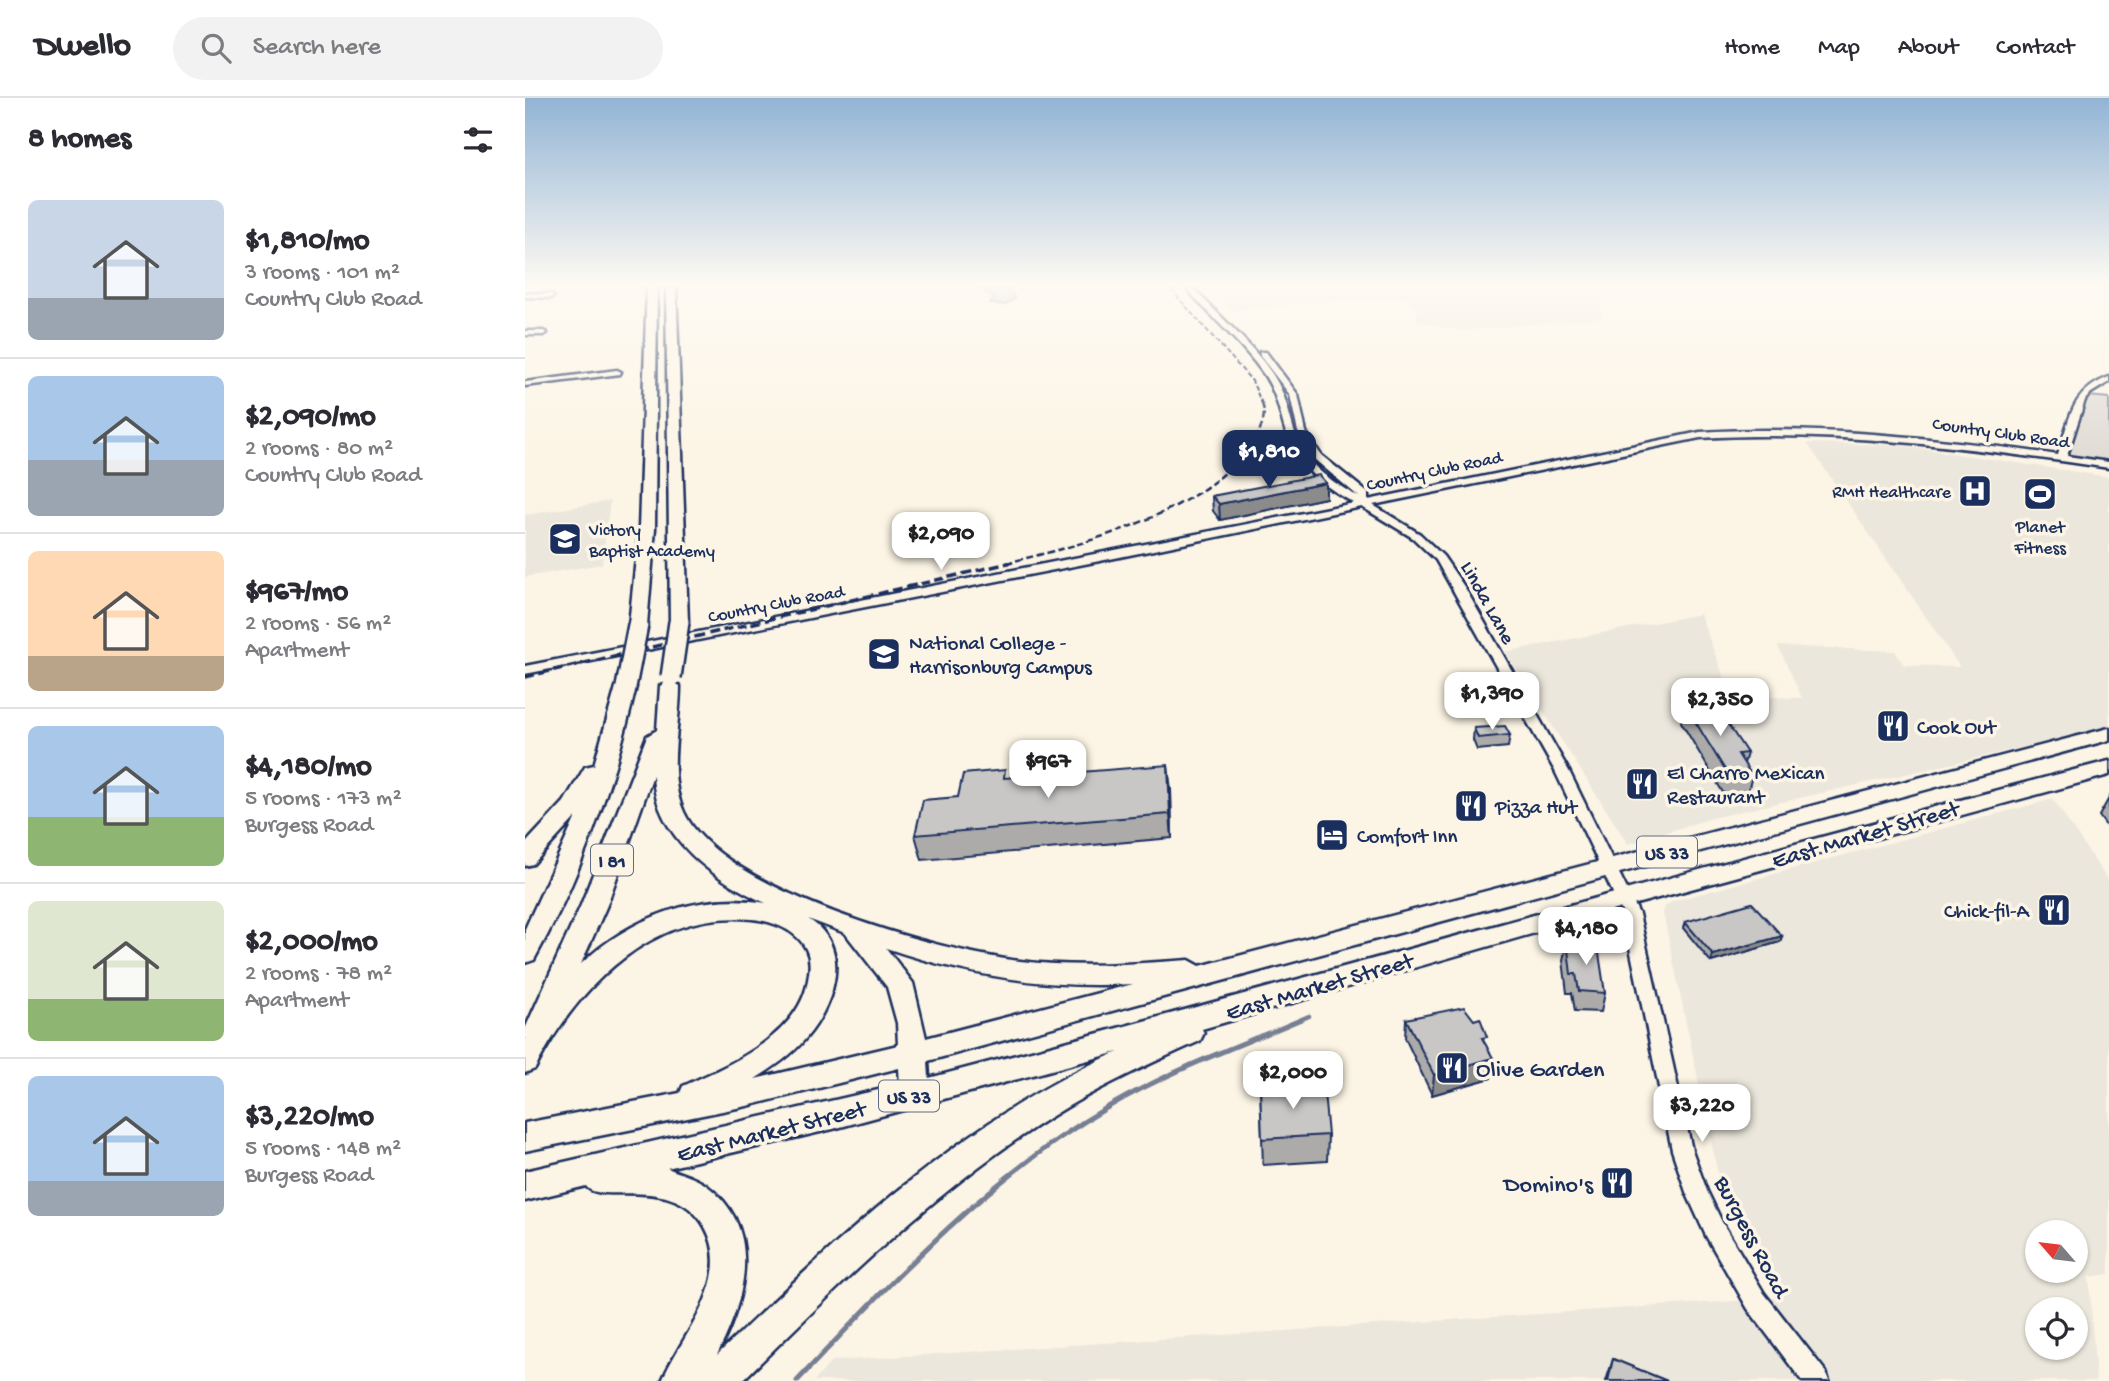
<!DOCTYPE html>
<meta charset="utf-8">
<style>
body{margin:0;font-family:"Gochi Hand",sans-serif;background:#f2f2f3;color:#2b2b33;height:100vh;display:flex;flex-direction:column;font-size:26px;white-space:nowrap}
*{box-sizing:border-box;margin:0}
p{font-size:23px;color:#7c7c81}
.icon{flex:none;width:38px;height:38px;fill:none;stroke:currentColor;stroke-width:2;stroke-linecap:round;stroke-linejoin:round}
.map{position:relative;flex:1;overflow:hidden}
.drawer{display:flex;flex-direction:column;background:#fff;width:525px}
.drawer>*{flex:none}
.needle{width:46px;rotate:298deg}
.controls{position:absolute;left:1500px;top:1122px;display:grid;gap:14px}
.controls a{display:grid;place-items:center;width:63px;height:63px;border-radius:50%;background:#fff;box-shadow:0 2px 5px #0004;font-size:35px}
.price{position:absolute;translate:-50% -60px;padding:0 16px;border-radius:14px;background:#fff;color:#222;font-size:23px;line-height:46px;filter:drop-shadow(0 2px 4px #0008)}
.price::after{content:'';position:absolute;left:50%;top:42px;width:21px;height:16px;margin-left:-10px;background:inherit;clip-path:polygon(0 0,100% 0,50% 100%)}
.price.current{background:#1b2f5e;color:#fff}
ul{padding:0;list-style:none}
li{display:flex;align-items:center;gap:21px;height:175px;padding:0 28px}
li+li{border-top:2px solid #e1e1e2}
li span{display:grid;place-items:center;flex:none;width:196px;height:140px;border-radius:10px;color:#555}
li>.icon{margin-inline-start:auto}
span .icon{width:84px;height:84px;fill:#fffc;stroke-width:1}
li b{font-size:30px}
h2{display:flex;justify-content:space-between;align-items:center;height:84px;padding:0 28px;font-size:30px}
header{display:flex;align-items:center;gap:42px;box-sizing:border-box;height:98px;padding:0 35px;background:#fff;border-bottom:2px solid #e1e1e2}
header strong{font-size:33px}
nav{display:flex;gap:38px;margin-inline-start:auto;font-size:24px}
.search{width:490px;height:63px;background:#f2f2f3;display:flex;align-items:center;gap:18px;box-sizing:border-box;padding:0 24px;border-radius:38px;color:#7c7c81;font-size:26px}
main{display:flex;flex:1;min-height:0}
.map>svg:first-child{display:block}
.built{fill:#ece7dc;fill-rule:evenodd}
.green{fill:#dfdbd4;stroke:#7d8599;stroke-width:2}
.water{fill:#b2b4b8;stroke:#767f94;stroke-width:2}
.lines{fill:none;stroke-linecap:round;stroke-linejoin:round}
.stream-far1{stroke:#767f94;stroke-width:4.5}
.stream{stroke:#767f94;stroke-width:5}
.minor-casing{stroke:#1b2f5e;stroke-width:5}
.highway-casing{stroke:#1b2f5e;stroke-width:5}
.minor{fill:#fcf5e5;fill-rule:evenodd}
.highway{fill:#fcf5e5;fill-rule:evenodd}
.rail-far2{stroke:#1b2f5e;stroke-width:2;stroke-dasharray:5 2.5;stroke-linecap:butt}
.rail-far1{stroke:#1b2f5e;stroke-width:2.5;stroke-dasharray:7 3.5;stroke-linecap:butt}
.rail{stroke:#1b2f5e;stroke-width:3.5;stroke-dasharray:10 4.5;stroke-linecap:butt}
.highway-bridge-casing{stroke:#1b2f5e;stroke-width:24;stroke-linecap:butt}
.highway-bridge{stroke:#fcf5e5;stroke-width:19}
.wall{fill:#acabaa;stroke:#1b2f5e;stroke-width:2}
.shaded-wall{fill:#8c8b8b;stroke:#1b2f5e;stroke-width:2}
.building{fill:#c8c7c6;stroke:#1b2f5e;stroke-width:2}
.labels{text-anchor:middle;stroke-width:7;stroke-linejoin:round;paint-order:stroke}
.far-street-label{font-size:18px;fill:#1b2f5e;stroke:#fcf5e5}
.far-poi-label{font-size:18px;fill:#1b2f5e;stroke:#fcf5e5;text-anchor:end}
.shield{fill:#fcf5e5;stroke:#5e6a86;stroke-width:2}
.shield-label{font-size:19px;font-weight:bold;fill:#1b2f5e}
.street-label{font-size:21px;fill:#1b2f5e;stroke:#fcf5e5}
.poi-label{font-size:21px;fill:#1b2f5e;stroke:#fcf5e5;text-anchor:start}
.near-street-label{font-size:24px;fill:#1b2f5e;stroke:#fcf5e5}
.near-poi-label{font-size:24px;fill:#1b2f5e;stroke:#fcf5e5;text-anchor:start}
</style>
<header>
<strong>Dwello</strong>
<div class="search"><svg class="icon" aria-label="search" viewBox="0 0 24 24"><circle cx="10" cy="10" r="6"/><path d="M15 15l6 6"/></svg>Search here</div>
<nav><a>Home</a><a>Map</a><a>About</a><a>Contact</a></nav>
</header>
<main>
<section class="drawer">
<h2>8 homes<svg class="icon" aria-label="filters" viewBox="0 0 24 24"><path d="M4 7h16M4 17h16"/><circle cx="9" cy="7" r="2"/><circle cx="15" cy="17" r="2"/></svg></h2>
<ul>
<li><span style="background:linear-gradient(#c9d6e8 70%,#9aa5b1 0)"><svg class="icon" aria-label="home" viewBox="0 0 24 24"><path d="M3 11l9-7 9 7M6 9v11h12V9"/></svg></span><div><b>$1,810/mo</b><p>3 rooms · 101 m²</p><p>Country Club Road</p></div></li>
<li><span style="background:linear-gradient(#a9c7e8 60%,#9aa5b1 0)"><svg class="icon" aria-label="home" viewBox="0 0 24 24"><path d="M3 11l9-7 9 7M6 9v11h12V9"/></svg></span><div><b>$2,090/mo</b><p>2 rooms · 80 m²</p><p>Country Club Road</p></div></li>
<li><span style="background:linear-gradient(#ffd9b3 75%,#b9a48a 0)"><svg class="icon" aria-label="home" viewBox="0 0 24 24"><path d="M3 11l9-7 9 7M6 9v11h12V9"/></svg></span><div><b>$967/mo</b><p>2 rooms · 56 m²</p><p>Apartment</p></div></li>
<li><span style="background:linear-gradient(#a9c7e8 65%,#8fb573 0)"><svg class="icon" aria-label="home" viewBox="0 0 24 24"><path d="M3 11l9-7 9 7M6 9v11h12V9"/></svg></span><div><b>$4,180/mo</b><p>5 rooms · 173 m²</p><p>Burgess Road</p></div></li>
<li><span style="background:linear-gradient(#dfe7d0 70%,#8fb573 0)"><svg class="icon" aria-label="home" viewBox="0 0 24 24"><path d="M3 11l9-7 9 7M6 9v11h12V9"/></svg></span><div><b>$2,000/mo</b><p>2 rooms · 78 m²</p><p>Apartment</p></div></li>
<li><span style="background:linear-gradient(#a9c7e8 75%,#9aa5b1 0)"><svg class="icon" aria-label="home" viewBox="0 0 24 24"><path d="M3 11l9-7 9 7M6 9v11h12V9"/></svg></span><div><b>$3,220/mo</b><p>5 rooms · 148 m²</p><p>Burgess Road</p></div></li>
</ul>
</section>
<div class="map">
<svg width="1584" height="1283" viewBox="0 0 1584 1283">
<rect width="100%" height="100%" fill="#fcf5e5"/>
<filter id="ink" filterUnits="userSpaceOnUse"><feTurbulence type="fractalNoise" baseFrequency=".0143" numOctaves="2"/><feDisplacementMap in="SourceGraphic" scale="14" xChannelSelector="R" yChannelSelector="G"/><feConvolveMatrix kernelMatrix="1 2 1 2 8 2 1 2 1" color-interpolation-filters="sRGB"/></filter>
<g filter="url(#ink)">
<path class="built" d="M678,186H1074L1077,220L934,233L891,223L893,212L879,198H869L723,210L709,214Z
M1282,345L1374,347L1584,379V630L1187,720L1103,746L980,554L1175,516L1206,598L1277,600L1253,548L1370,553L1379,567L1435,569Z
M85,403L77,466L0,479V417Z
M1528,701L1584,784V1176L1564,1179L1571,1283H289L307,1263L1254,1200L1207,1120L1193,1076L1138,815L1140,808L1148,803ZM1512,1134H1550V1172H1512ZM1512,1211H1550V1250H1512Z"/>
<path class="green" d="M1563,298L1584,300V366L1540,359Z"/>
<path class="water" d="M450,186H487L483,190L490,200L480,207L465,205L469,200Z"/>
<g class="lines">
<path class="stream-far1" d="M739,937L784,918"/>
<path class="stream" d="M272,1283C367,1183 463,1079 583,1009C634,979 689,957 743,935"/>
<defs>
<path id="minor" d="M658,186H665C692,217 725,243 748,277C762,298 764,319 772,342C782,368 810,386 834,399L789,361L773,334L765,297L735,258V254H741L773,297L781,334L796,357L843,395V402L1175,334C1296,327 1414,340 1533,357C1545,321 1545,294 1584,279V284L1566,295L1560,302L1542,358L1584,364V370C1448,350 1313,332 1175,340L848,407L895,436L918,458L940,490L1044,673L1114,816L1167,1052L1182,1093L1197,1124L1239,1195L1301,1274L1304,1283H1277L1223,1211L1181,1138L1161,1094L1147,1052L1098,816L1030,673L911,462L888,440L837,409L585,461L0,576V568L829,405C804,391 775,372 764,343C755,321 754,299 740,278C717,244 684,218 658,186Z
M0,195L26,196L29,198L26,200L0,199Z
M0,233H18L22,235L18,237H0Z
M92,272L96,274L95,276L0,288V284Z"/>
<path id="highway" d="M122,186H132L130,431L122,527L113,532L104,527L114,431Z
M141,186H151L163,524L154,529L145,524Z
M145,582L155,588C155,630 141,674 159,714C195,793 413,853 495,863C551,870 608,866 664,862L675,868L1584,630V642L403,963L404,980C798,877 1189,765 1584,663V677L1100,809L677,931L679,935L675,943C630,963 585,984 542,1009C420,1082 317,1184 217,1283H137C156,1237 210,1183 180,1129C149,1074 74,1108 61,1088L0,1103V1073L375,987L374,970L222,1008L0,1053V1025L155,995L158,988C205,967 274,938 283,882C285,871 286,861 281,851C272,832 247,823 227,821C127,811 52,889 10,971L0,975V931L56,807L122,638L132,632L135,588ZM128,677C130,740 190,782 241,805C174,793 104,820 56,866L82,807ZM283,821L320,835L362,889L372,925L373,947L230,981C249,969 267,957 281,940C309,907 329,849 283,821ZM361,850C442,878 523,891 608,886L401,940L388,885ZM593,954C439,1020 311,1143 192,1257C220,1202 240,1130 181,1087C170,1079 154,1075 142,1070L308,1031Z
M101,583L111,589C89,684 57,776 9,862L0,865V831L51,719L8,766L0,768V746L39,704L60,669L69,667L91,589Z"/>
</defs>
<use href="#minor" class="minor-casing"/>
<use href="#highway" class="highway-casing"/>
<use href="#minor" class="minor"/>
<use href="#highway" class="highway"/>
<path class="rail-far2" d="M641,186L727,283L738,308"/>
<path class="rail-far1" d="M481,465C561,446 683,414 730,341C736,331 742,317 737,306"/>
<path class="rail" d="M0,579L488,464"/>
<defs>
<path id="highway-bridge" d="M146,579L154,524
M101,589L113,527"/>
</defs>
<use href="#highway-bridge" class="highway-bridge-casing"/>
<use href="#highway-bridge" class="highway-bridge"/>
</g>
<path class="wall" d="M801,385V400L695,422L688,413L687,398Z
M1160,607L1222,655L1219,666L1227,678L1222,697L1200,698L1156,624Z
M949,630L985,637L983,649L952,652L948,642Z
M482,680L646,692L647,740L397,762L390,737L433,699Z
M1584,700V732L1574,718Z
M1160,824L1257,838L1255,844L1186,864L1158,830Z
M1042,843L1064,849L1080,895L1076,914L1050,913L1047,895H1042L1038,862Z
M881,921L961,947L966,980L907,997L880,940Z
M735,988L803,1037L802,1063L738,1067Z
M1088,1261L1142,1283H1081Z"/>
<path class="shaded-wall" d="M801,385V400L695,422L694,406Z
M643,667L646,692L647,740L645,716Z
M1257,838L1255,844L1186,864L1188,857Z
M968,960L966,980L907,997L909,977Z"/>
<path class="building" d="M794,377L801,385L694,406L687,398Z
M1189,605L1222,655L1213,656L1227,678L1205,680L1160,607Z
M980,628L985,637L953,640L949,630Z
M643,667L645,716L390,737L398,702L433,699L438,676L480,672L479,680Z
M1227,805L1257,838L1188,857L1160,824Z
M1042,843L1063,844L1064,849H1073L1080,895L1054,893L1051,876H1046Z
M939,909L949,922L955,920L962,939L957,940L968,960L909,977L881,921Z
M798,984L803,1037L737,1041L735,988Z
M1088,1261L1142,1283H1083Z"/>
</g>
<linearGradient id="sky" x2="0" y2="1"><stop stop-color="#92b4d5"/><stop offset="0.51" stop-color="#fefaf3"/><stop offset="1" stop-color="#fefaf3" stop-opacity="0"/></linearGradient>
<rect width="1584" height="366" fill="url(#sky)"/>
<defs>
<symbol id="hospital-square" viewBox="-11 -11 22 22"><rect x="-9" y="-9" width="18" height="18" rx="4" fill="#1b2f5e" stroke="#fcf5e5"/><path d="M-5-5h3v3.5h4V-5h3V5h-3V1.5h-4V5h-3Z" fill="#fff"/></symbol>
<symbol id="stadium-square" viewBox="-11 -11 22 22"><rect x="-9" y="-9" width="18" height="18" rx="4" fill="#1b2f5e" stroke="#fcf5e5"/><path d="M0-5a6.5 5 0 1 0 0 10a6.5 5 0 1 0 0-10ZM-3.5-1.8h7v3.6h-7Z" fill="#fff"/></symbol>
<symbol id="school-square" viewBox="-11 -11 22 22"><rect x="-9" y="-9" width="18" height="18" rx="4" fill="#1b2f5e" stroke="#fcf5e5"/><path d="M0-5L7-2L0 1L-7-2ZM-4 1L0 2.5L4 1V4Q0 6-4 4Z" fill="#fff"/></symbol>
<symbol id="university-square" viewBox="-11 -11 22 22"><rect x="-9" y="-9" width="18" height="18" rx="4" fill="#1b2f5e" stroke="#fcf5e5"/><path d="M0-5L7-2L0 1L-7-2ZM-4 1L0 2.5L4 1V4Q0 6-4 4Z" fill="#fff"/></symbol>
<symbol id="restaurant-square" viewBox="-11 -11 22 22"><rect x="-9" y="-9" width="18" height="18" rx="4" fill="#1b2f5e" stroke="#fcf5e5"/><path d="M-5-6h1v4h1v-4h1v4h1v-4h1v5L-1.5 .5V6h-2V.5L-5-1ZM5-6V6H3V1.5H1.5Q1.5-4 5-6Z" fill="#fff"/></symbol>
<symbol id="hotel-square" viewBox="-11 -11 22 22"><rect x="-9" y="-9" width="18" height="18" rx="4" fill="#1b2f5e" stroke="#fcf5e5"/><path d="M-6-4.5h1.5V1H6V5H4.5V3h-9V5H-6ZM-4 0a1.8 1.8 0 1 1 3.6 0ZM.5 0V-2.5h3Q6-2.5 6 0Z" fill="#fff"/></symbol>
</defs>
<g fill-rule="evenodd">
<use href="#hospital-square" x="1431" y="374" width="38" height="38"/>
<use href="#stadium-square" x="1496" y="377" width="38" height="38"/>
<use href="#school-square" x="21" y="422" width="38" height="38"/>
<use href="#university-square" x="340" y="537" width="38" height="38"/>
<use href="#restaurant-square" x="1349" y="609" width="38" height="38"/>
<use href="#restaurant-square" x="1098" y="667" width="38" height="38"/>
<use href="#restaurant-square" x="927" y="689" width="38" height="38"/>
<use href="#hotel-square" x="788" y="718" width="38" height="38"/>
<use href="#restaurant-square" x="1510" y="793" width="38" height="38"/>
<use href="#restaurant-square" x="908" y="951" width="38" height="38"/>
<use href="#restaurant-square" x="1073" y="1066" width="38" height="38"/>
</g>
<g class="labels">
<g class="far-street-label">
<text transform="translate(1476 334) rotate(8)" y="6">Country Club Road</text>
<text transform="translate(909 372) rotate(-12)" y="6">Country Club Road</text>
<text transform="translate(251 505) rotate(-11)" y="6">Country Club Road</text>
</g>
<g class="far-poi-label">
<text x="1426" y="399">RMH Healthcare</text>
<text x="1515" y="434" text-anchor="middle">Planet<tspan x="1515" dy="21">Fitness</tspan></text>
<text x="64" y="437" text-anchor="start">Victory<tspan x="64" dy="21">Baptist Academy</tspan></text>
</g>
<g class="shield">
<rect x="1112" y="738.5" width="60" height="31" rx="5"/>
<rect x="66" y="746.5" width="42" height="31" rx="5"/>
<rect x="354" y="982.5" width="60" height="31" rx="5"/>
</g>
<g class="shield-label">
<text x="1142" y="761">US 33</text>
<text x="87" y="769">I 81</text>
<text x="384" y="1005">US 33</text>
</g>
<g class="street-label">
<text transform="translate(964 504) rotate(61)" y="7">Linda Lane</text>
</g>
<g class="poi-label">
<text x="384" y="551">National College -<tspan x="384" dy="24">Harrisonburg Campus</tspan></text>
<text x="1392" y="635">Cook Out</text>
<text x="1142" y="681">El Charro Mexican<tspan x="1142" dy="24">Restaurant</tspan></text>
<text x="970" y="715">Pizza Hut</text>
<text x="832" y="744">Comfort Inn</text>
<text x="1504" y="819" text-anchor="end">Chick-fil-A</text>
</g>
<g class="near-street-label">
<text transform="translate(1340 735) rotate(-16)" y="8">East Market Street</text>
<text transform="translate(794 887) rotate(-16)" y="8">East Market Street</text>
<text transform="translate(246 1032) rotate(-14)" y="8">East Market Street</text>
<text transform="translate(1228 1138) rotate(62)" y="8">Burgess Road</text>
</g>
<g class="near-poi-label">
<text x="951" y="978">Olive Garden</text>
<text x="1068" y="1093" text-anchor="end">Domino's</text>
</g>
</g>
</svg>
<div class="controls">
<a><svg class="needle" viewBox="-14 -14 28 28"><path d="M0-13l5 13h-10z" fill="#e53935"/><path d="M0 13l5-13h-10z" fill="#7c7c81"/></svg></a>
<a><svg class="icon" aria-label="locate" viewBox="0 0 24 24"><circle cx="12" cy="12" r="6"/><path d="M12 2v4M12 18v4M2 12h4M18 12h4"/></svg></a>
</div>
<b class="price current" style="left:744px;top:392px">$1,810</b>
<b class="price" style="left:416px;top:474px">$2,090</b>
<b class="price" style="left:967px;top:634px">$1,390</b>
<b class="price" style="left:1195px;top:640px">$2,350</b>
<b class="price" style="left:523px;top:702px">$967</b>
<b class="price" style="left:1061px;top:869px">$4,180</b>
<b class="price" style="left:768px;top:1013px">$2,000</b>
<b class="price" style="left:1177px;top:1046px">$3,220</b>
</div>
</main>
